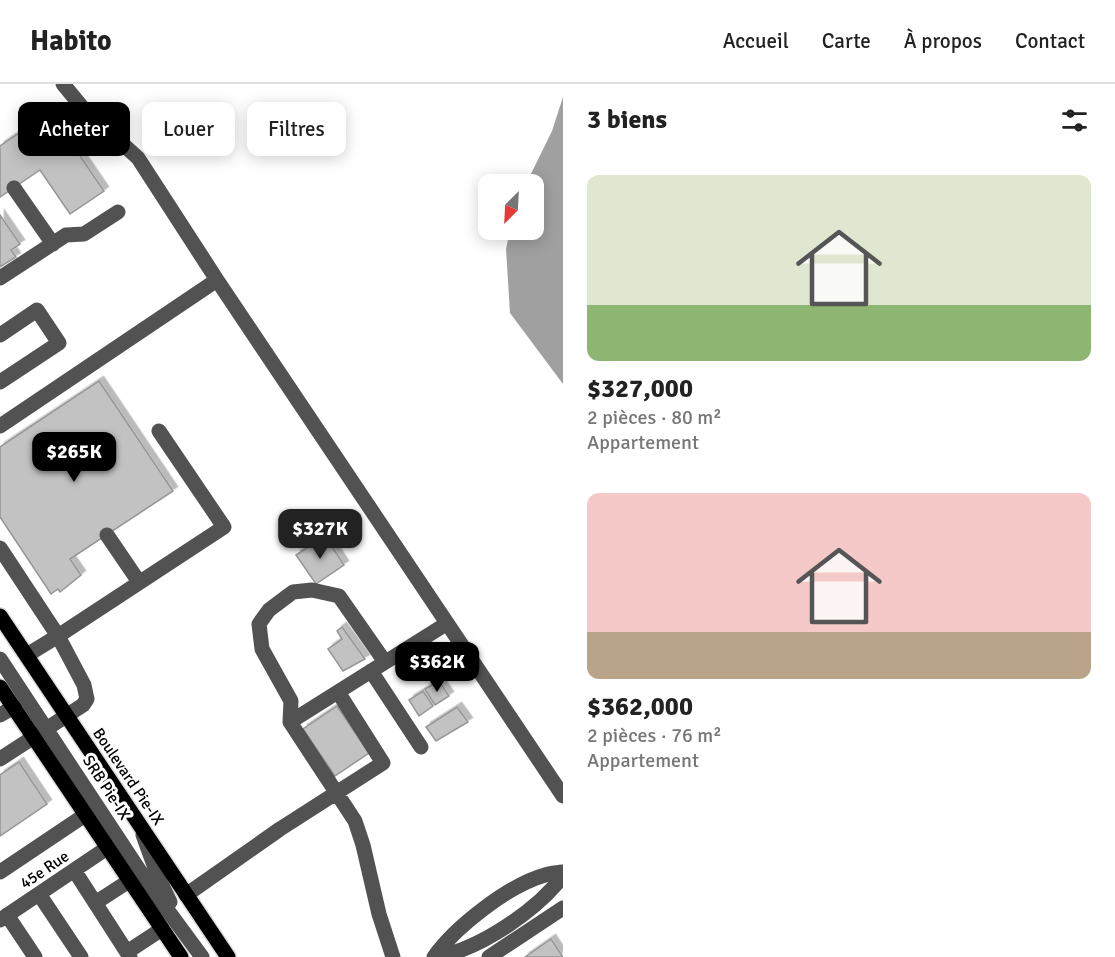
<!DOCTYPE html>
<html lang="fr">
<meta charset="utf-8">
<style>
body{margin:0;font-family:Signika,sans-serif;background:#f6f6f6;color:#222;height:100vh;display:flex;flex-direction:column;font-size:22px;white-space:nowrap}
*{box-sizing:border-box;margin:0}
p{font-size:20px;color:#767676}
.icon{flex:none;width:33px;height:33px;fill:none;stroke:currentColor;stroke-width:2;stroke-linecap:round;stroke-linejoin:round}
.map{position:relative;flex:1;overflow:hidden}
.drawer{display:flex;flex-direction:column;background:#fff;width:552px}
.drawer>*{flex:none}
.banner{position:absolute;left:18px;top:18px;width:454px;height:54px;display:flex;gap:12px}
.needle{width:39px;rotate:204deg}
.buttons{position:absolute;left:478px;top:90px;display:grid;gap:12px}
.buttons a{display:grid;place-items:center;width:66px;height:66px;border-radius:12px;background:#fff;box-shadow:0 3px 15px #0003;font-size:30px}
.price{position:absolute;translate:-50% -51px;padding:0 14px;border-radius:12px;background:#000;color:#fff;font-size:20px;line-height:39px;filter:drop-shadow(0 2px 3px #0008)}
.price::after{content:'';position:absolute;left:50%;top:36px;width:18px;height:14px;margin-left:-9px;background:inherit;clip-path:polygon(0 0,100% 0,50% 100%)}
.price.on{background:#222;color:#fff}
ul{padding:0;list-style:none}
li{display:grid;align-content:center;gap:12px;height:318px;padding:0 24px}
li span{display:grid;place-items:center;height:186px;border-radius:12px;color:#555}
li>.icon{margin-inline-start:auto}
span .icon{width:108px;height:108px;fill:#fffc;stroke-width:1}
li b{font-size:26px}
h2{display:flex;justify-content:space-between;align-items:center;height:72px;padding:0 24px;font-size:26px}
.chip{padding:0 21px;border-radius:12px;background:#fff;box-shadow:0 3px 15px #0003;font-size:21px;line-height:54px}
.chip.on{background:#000;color:#fff}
header{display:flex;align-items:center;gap:36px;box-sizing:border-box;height:84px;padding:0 30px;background:#fff;border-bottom:2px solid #e0e0e0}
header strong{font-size:28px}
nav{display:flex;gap:33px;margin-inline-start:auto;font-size:21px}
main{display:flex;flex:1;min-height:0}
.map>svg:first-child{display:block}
.water{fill:#a0a0a0}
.building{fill:#c2c2c2;stroke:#969696;stroke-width:1.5;filter:url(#shadow)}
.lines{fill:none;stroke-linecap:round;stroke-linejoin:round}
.major-casing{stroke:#dbdbdb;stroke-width:18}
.minor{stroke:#525252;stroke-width:15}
.major{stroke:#000;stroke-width:15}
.labels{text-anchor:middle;stroke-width:6;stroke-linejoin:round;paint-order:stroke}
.street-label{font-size:16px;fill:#000;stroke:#fff}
</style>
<header>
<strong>Habito</strong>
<nav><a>Accueil</a><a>Carte</a><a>À propos</a><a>Contact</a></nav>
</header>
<main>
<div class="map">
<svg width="563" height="873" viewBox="0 0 563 873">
<defs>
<filter id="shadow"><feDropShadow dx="4.5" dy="-4.5" stdDeviation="0" flood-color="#0004"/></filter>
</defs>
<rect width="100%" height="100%" fill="#fff"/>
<path class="water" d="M563,13V300L510,229L506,165L510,146H534V100H526L552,47Z"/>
<path class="building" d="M50,28L104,107L70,130L40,86L0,113V62Z
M0,131L20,160L11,166L16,173L0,183Z
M99,297L173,407L70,475L81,491L60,508L58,505L51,510L0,433V363Z
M325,452L344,481L316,500L296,471Z
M342,543L365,575L343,587L328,565L342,555L337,547Z
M439,597L449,612L435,621L425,605Z
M423,607L433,622L419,632L409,616Z
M337,622L369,669L335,692L303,645Z
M457,623L468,638L436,657L426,643Z
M19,678L47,720L0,752V691Z
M551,855L563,873H525Z"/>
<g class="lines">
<defs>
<path id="major" d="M0,532L228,873
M0,603L181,873"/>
</defs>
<use href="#major" class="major-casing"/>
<path class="minor" d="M63,0L82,23L138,74L217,196L563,712
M14,104L53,160
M0,194L66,151L84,150L118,128
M0,251L37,226L59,259L0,298
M0,342L217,196
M107,451L139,498
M0,464L58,552L27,571
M0,575L149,801L202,873
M371,587L421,663
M0,631L14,623
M290,638L291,617L262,565L259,540L269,526L293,508L312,506L339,512L385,578
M0,675L83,621L87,615L84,601L58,552L224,443L159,347
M143,751L159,795L170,818
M74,786L130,873
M0,788L85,731
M39,810L81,873
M186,811L280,745L383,679L338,608
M95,819L129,797
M7,831L35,873
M0,836L107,764
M127,868L162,845
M393,873L379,830L363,761L355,737L290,638L446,540
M434,873C455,843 509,801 545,791C550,789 557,789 563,788
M437,873C480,865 536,827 563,792
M489,873L563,824"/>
<use href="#major" class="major"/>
</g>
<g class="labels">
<g class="street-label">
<text transform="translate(129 692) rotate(56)" y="6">Boulevard Pie-IX</text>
<text transform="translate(107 703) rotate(57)" y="6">SRB Pie-IX</text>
<text transform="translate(44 785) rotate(-34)" y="6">45e Rue</text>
</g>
</g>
</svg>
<div class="buttons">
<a><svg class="needle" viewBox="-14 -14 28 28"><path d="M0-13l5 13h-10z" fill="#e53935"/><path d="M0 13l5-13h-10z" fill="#767676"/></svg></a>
</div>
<b class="price" style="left:74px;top:399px">$265K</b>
<b class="price on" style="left:320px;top:476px">$327K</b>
<b class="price" style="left:437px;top:609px">$362K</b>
<div class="banner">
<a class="chip on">Acheter</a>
<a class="chip">Louer</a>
<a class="chip">Filtres</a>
</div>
</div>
<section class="drawer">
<h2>3 biens<svg class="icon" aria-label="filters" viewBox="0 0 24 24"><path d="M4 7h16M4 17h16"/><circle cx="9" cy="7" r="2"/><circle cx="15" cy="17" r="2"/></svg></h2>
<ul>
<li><span style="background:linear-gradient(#dfe7d0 70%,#8fb573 0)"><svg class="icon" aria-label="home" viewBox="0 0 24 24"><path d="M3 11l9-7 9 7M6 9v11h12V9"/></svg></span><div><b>$327,000</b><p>2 pièces · 80 m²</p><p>Appartement</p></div></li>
<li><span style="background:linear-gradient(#f6c9c9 75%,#b9a48a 0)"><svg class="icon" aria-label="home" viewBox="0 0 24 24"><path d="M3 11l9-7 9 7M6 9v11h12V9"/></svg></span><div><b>$362,000</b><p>2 pièces · 76 m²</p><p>Appartement</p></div></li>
</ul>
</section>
</main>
